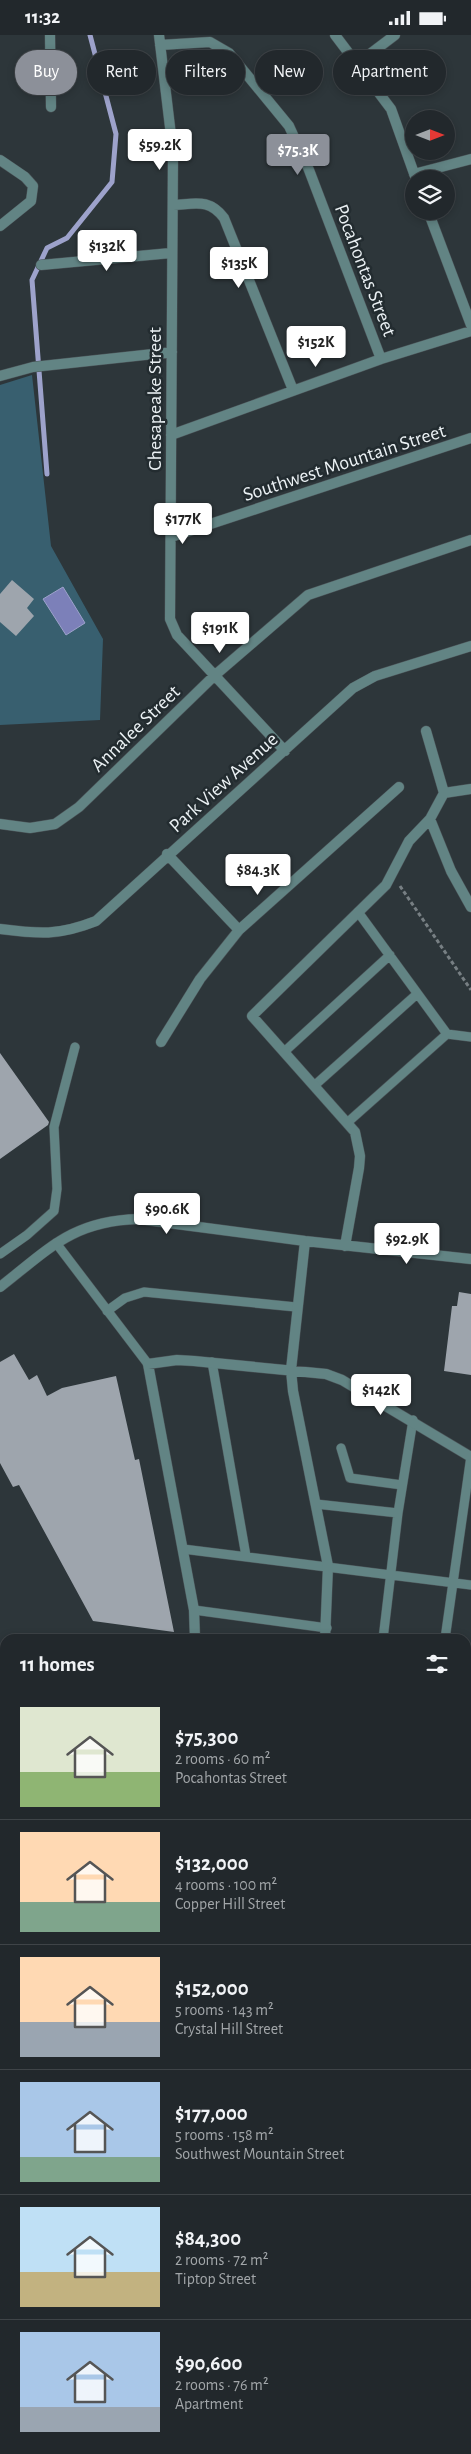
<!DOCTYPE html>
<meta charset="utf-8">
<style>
body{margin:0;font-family:"Alegreya Sans",sans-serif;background:#2e3438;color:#f1f3f6;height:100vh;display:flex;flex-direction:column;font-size:19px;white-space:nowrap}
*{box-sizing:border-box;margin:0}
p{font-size:16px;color:#a2a6a9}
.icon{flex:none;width:28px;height:28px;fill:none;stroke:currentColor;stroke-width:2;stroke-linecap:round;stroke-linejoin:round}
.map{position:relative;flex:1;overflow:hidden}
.details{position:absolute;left:0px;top:1599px;width:471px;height:821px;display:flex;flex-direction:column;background:#22282c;border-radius:15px 15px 0 0;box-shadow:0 2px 8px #0003,0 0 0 1px #3f4448}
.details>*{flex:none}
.top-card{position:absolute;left:15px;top:15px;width:441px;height:45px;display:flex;gap:10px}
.needle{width:32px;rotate:90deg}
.buttons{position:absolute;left:405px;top:75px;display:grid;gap:10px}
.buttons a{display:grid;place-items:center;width:50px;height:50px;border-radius:50%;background:#22282c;box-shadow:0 2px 8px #0003,0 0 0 1px #3f4448;font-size:25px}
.price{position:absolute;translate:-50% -42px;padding:0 11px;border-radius:5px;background:#fff;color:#222;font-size:16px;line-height:32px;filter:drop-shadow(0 1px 2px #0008)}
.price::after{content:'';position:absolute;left:50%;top:30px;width:15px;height:11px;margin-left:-8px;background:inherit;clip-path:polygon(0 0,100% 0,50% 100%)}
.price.on{background:#8c9099;color:#fff}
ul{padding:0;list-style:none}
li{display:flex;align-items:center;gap:15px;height:125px;padding:0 20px}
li+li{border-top:1px solid #3f4448}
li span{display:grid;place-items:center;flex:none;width:140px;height:100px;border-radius:0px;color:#555}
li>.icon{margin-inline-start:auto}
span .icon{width:60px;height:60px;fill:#fffc;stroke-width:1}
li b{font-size:21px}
h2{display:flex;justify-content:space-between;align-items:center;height:60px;padding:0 20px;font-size:21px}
.pill{padding:0 18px;border-radius:22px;background:#22282c;box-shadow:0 2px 8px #0003,0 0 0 1px #3f4448;font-size:18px;line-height:45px}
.pill.on{background:#8c9099;color:#fff}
.status{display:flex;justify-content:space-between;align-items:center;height:35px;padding:0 25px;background:#22282c;direction:ltr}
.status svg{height:14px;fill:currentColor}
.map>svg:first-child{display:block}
.green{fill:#385f6f}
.water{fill:#7c80b9;stroke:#9da2cb}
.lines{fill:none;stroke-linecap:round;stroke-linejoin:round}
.stream{stroke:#9da2cb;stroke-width:5}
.building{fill:#9ea5ad}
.service-casing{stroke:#4b5458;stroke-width:10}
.minor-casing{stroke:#4b5458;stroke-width:11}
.path{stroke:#777f83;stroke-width:3;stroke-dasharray:4 2.5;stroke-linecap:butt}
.service{stroke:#628484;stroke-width:9}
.minor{stroke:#628484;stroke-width:10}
.labels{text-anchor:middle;stroke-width:5;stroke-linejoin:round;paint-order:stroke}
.street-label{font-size:20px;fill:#ebf1f4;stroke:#232c30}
</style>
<div class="status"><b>11:32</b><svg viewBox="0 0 49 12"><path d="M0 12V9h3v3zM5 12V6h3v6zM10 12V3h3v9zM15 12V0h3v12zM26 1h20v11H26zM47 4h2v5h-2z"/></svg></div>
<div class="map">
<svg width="471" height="2419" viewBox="0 0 471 2419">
<rect width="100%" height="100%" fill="#2d363a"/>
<path class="green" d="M32,340L51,511L103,604L100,685L0,690V350Z
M5,2181V2385L0,2384V2183Z"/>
<path class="water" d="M63,552L85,588L66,600L43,564Z"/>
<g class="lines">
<path class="stream" d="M47,439L32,245L47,213L67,203L112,147L116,99L90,0"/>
</g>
<path class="building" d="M12,545L34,564L27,573L34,581L16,601L0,587V559Z
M0,1018L49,1087L48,1090L0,1124Z
M459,1257L471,1259V1340L444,1336L452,1271H457Z
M14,1319L29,1345L37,1340L47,1361L62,1353L116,1341L135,1425L139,1424L174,1597L93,1586L19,1450L13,1452L0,1428V1327Z"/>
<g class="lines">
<defs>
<path id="service" d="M358,877L447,999L471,1002
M284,1017L390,920
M315,1050L417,959
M348,1087L447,999
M56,1208L148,1329
M0,1219L27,1200L54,1176L57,1154L54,1092L75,1012
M107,1276L125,1263L144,1257L296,1272
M212,1327L246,1521
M341,1413L350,1443L402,1450
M316,1469L398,1478
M183,1514L471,1550
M194,1575L327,1593
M383,1604L398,1478L413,1385
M445,1604L471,1421
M0,1732H5
M466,1877L471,1853
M0,1916L5,1914
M0,1979L5,1977
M466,2173L471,2171"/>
<path id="minor" d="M50,0L51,72
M159,0L173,117L170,584L177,600L285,716
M335,0L391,74L416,144
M160,10L210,7L229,18L289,91L309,135L381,324
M358,28L395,0
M0,125L25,142L33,151L31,166L0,191
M414,139L471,124
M173,170C195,169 209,163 224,183L293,355
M428,176L471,290
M41,230L171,218
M0,341L33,332L172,317
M171,400L381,324L471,296
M171,502L471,403
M444,758L471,754
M430,784L451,836L471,872
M0,789L30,793L55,789L79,772L214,641L308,560L471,505
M167,819L239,895
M0,894C39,899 58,901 96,886L353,653L375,641L471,611
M161,1007L200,944L239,895L399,752
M305,1206L291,1335L293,1356L328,1531L325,1604
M345,1211L359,1133L360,1121L355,1097L252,981L386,850L409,806L430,784L444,758L426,696
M0,1252C49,1214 72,1186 138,1184L305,1206L471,1224
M195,1604L194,1575L148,1329L177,1325L194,1326L326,1339L342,1345L471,1422
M0,1672H5
M466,1730L471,1731
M0,1853L5,1850
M466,1911L471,1912
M0,2009L5,2019
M466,2146L471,2149
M466,2242L471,2240
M466,2331L471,2329
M466,2400L471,2398
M453,2415L455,2419
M272,2419L281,2415
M425,2419L434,2415"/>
</defs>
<use href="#service" class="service-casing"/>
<use href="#minor" class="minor-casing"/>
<path class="path" d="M400,851L471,955"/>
<use href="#service" class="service"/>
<use href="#minor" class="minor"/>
</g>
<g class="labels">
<g class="street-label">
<text transform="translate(366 235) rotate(69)" y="7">Pocahontas Street</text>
<text transform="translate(154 364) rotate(-90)" y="7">Chesapeake Street</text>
<text transform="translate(344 427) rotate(-18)" y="7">Southwest Mountain Street</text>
<text transform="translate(135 693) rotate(-44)" y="7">Annalee Street</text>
<text transform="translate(223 747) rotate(-42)" y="7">Park View Avenue</text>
</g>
</g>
</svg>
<div class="buttons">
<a><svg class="needle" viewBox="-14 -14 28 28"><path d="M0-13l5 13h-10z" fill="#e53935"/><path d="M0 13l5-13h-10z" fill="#a2a6a9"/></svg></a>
<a><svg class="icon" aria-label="layers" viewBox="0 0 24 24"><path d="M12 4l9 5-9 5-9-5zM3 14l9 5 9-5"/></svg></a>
</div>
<b class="price" style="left:160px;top:136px">$59.2K</b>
<b class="price on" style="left:298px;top:141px">$75.3K</b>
<b class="price" style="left:107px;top:237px">$132K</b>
<b class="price" style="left:239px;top:254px">$135K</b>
<b class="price" style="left:316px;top:333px">$152K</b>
<b class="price" style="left:183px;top:510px">$177K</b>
<b class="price" style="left:220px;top:619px">$191K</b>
<b class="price" style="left:258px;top:861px">$84.3K</b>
<b class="price" style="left:167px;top:1200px">$90.6K</b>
<b class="price" style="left:407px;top:1230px">$92.9K</b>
<b class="price" style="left:381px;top:1381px">$142K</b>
<div class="top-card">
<a class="pill on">Buy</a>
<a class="pill">Rent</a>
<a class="pill">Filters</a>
<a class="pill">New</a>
<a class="pill">Apartment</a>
</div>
<section class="details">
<h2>11 homes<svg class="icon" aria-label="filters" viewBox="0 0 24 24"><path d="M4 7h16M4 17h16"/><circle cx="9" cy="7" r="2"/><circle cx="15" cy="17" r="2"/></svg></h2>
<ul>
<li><span style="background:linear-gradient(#dfe7d0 65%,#8fb573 0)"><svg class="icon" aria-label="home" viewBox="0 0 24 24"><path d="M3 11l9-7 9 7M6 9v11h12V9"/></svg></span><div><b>$75,300</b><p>2 rooms · 60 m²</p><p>Pocahontas Street</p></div></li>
<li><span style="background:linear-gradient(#ffd9b3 70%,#7fa58c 0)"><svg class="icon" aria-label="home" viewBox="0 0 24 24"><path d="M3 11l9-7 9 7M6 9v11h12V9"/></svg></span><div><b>$132,000</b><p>4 rooms · 100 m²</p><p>Copper Hill Street</p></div></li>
<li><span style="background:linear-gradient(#ffd9b3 65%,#9aa5b1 0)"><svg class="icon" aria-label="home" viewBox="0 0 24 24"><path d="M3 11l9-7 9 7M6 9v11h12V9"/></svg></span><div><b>$152,000</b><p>5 rooms · 143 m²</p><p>Crystal Hill Street</p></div></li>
<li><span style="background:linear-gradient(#a9c7e8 75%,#7fa58c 0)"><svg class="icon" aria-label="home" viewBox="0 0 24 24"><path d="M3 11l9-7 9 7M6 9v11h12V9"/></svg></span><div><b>$177,000</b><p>5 rooms · 158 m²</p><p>Southwest Mountain Street</p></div></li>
<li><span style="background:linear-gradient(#bfe0f5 65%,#c2b280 0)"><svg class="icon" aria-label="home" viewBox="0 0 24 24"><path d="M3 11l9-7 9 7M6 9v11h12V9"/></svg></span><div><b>$84,300</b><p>2 rooms · 72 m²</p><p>Tiptop Street</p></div></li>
<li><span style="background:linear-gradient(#a9c7e8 75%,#9aa5b1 0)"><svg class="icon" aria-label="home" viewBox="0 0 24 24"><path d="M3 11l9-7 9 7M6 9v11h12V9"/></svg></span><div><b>$90,600</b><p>2 rooms · 76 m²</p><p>Apartment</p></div></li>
</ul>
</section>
</div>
